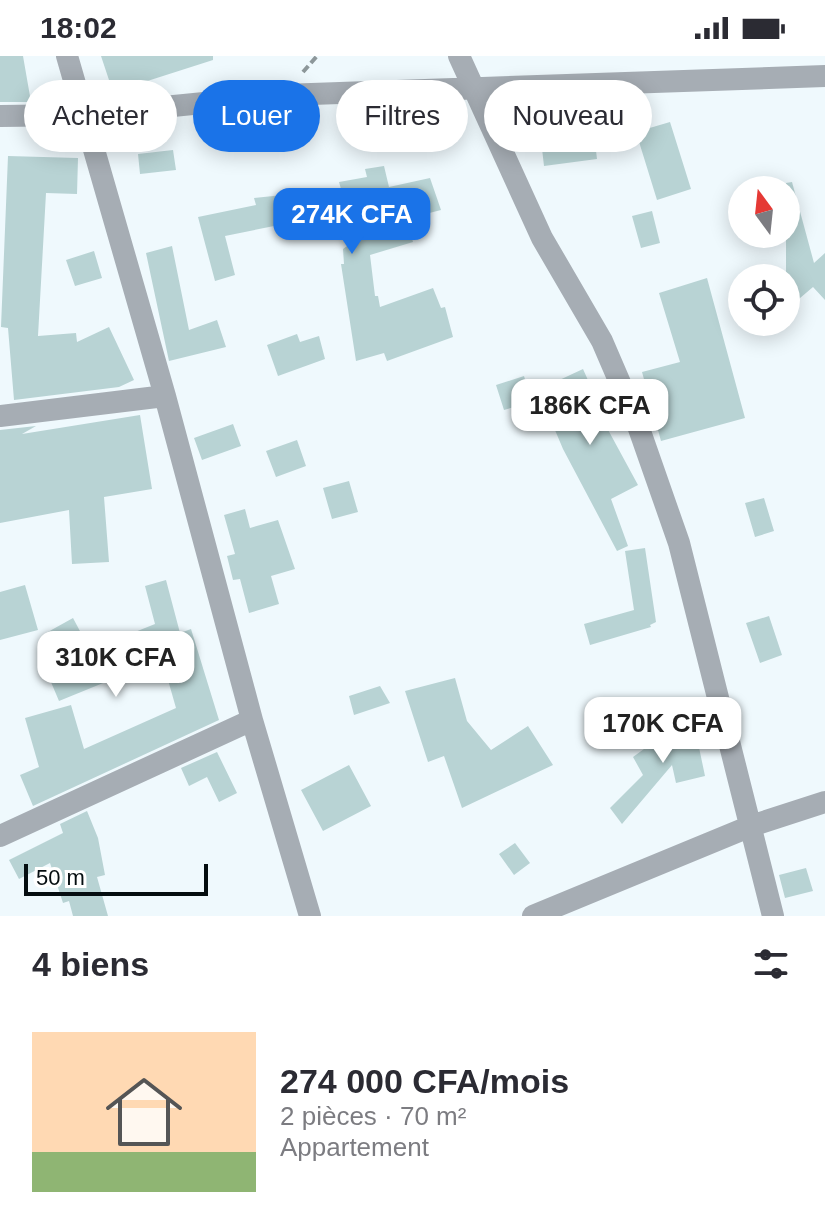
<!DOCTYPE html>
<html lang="fr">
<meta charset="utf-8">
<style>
body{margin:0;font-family:Helvetica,sans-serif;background:#f2f2f3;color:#2b2b33;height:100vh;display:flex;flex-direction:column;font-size:30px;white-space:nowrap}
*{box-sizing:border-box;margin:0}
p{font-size:26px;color:#7c7c81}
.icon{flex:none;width:44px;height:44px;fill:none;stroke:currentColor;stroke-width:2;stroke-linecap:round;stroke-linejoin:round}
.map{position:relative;height:860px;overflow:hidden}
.drawer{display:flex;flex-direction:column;background:#fff;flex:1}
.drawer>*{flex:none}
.guide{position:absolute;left:24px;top:24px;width:778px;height:72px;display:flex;gap:16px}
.needle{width:52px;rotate:345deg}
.controls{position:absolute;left:728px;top:120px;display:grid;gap:16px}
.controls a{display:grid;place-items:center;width:72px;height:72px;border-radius:50%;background:#fff;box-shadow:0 4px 20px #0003;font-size:40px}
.scale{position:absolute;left:24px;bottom:20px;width:184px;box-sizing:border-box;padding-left:8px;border:4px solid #050d10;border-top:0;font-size:22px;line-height:28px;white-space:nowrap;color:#050d10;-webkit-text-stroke:6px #fff;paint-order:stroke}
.price{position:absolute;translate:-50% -68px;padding:0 18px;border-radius:16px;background:#fff;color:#222;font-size:26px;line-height:52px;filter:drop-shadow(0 2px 4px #0008)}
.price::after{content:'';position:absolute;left:50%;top:48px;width:24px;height:18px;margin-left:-12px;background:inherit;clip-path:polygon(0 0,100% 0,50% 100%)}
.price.active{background:#1a73e8;color:#fff}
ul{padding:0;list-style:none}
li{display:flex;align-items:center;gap:24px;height:200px;padding:0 32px}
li+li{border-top:2px solid #e1e1e2}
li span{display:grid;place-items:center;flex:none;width:224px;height:160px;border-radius:0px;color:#555}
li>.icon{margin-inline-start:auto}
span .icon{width:96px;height:96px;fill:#fffc;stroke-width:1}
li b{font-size:34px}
h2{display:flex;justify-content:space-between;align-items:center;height:96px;padding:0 32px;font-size:34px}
.tag{padding:0 28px;border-radius:36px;background:#fff;box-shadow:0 4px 20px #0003;font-size:28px;line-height:72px}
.tag.active{background:#1a73e8;color:#fff}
.status{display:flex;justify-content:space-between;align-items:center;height:56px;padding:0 40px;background:#fff;direction:ltr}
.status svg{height:22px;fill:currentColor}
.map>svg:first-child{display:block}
.building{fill:#b8d3d4}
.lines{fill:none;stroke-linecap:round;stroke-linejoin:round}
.path{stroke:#8d979a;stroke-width:4;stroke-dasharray:8 4;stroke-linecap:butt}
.minor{stroke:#a6adb4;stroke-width:22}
</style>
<div class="status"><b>18:02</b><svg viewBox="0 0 49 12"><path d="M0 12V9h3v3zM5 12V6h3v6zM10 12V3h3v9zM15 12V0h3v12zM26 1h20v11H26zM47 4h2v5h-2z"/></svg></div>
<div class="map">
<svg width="825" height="860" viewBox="0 0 825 860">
<rect width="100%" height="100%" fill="#eff9fd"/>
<path class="building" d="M0,0H23L31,46H0Z
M101,0H213V4L113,36Z
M670,66L691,133L657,144L636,76Z
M594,78L597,103L544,110L541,84Z
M173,94L176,114L140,118L138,98Z
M8,100L78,102L77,138L46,137L38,280L76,277L77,286L109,271L134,324L119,331L14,344L8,272L1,271Z
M384,110L389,131L430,122L441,154L406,163L413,186L370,199L375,240H378L380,251L433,232L441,252L445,251L453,281L387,305L384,297L356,305L341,208H344L343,193L397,153L289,167L225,180L235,219L215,225L198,161L256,149L254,142L341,133L339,126L367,121L365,113Z
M792,126L814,207L825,197V244L813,231L786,254V127Z
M652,155L660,187L641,192L632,160Z
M172,190L189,274L217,264L226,291L169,305L146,197Z
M94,195L102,222L75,230L66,204Z
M707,222L745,362L661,385L642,316L680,306L659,237Z
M297,278L300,286L319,280L325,303L278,320L267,289Z
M583,313L608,369L606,370L638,429L611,443L628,490L617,495L563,393L538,334Z
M524,320L532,346L504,354L496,329Z
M140,359L152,433L104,441L109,506L72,508L69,454L0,467V374L36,370L22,378Z
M233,368L241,390L202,404L194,382Z
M297,384L306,410L276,421L266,395Z
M349,425L358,456L332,463L323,432Z
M764,442L774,475L755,481L745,447Z
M245,453L250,472L278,464L295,513L271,520L279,548L249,557L240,523L233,524L227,500L235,498L224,459Z
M645,492L656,566L650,569L651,571L590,589L584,568L634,554L625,495Z
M166,524L180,577L191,573L219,664L33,750L20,719L39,711L25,662L71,649L84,693L176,652L162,603L59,645L45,612L62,606L46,577L73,562L90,594L155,568L145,530Z
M25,529L38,574L0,584V536Z
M769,560L782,599L760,607L746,567Z
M455,622L467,665L491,694L528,670L553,709L462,752L444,700L428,706L405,635Z
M380,630L390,647L354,659L349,640Z
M692,658L705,720L676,727L672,709L622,768L610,752L643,719L633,701Z
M217,696L237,737L219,746L207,721L189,730L181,712Z
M349,709L371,750L323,775L301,734Z
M87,755L98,782L105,819L97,821L108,860H73L69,845L63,847L50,807L19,823L9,804L63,777L60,768Z
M515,787L530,807L514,819L499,798Z
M806,812L813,835L785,842L779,819Z"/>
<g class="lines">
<path class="path" d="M303,16L317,0"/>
<path class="minor" d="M67,0L165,340L252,664L310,860
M459,0L542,182L602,285L636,364L679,487L773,860
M0,60L83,59L283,39L825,20
M0,360L165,340
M0,780L252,664
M533,860L751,770L825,746"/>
</g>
</svg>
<div class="controls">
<a><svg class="needle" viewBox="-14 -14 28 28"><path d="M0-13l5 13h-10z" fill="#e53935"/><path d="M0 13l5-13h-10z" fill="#7c7c81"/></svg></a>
<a><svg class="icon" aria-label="locate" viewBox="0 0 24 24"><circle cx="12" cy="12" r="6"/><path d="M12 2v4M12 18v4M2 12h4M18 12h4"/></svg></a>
</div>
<div class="scale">50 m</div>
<b class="price active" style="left:352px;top:200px">274K CFA</b>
<b class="price" style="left:590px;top:391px">186K CFA</b>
<b class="price" style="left:116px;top:643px">310K CFA</b>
<b class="price" style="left:663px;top:709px">170K CFA</b>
<div class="guide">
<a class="tag">Acheter</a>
<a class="tag active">Louer</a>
<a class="tag">Filtres</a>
<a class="tag">Nouveau</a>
</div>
</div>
<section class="drawer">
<h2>4 biens<svg class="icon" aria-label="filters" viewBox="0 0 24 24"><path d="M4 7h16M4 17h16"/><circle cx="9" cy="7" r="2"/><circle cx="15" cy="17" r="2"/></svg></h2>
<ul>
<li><span style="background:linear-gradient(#ffd9b3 75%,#8fb573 0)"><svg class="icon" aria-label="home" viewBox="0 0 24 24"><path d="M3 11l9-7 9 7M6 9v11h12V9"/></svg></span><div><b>274 000 CFA/mois</b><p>2 pièces · 70 m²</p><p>Appartement</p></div></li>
</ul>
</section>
